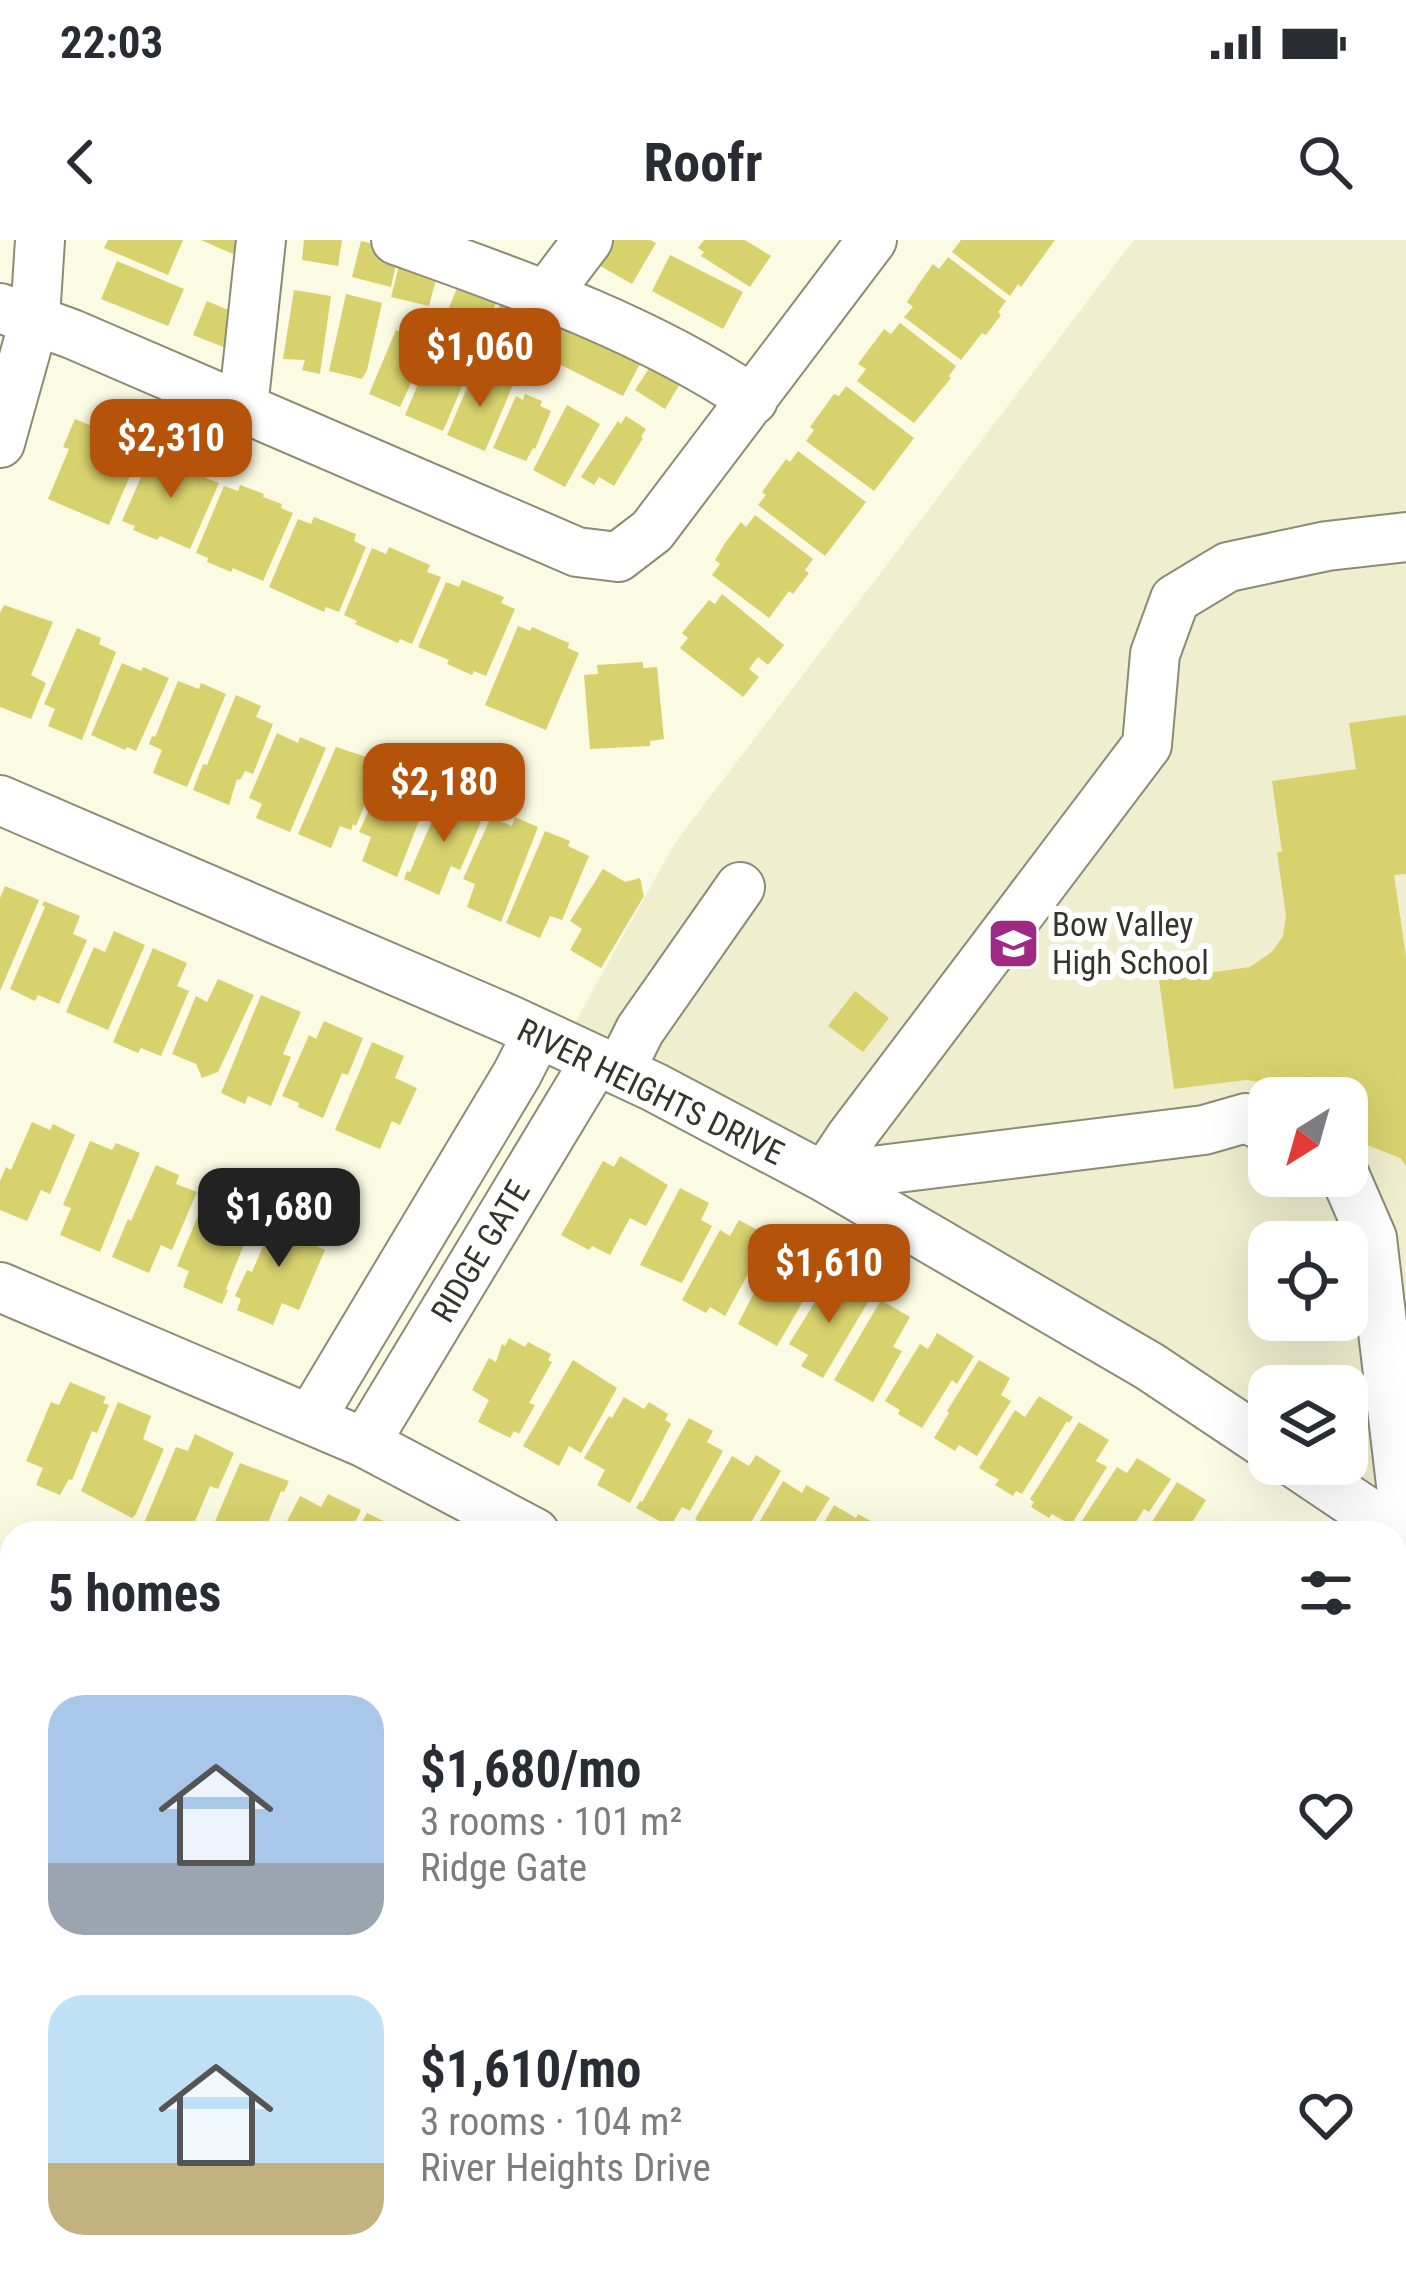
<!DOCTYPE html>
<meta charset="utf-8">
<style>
body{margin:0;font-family:"Roboto Condensed",sans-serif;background:#f7f7f7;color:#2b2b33;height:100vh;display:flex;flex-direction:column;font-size:45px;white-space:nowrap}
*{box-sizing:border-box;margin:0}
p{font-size:39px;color:#7c7c81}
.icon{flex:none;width:66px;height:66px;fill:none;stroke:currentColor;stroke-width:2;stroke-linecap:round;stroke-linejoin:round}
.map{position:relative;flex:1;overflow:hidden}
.details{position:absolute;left:0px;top:1281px;width:1407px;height:771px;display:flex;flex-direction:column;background:#fff;border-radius:36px 36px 0 0;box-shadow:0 12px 48px #0002}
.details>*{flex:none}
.needle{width:78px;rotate:217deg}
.controls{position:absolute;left:1248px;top:837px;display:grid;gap:24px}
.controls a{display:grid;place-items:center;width:120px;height:120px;border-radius:24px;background:#fff;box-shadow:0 12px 48px #0002;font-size:60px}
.price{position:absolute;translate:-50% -102px;padding:0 27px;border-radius:24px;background:#b45309;color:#fff;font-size:39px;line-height:78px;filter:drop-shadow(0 3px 6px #0008)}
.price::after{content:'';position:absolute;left:50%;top:72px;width:36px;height:27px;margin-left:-18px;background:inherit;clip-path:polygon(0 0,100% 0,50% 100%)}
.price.selected{background:#222;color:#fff}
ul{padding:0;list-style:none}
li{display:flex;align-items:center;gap:36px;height:300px;padding:0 48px}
li span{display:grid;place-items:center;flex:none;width:336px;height:240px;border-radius:36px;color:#555}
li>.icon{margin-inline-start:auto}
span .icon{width:144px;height:144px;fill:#fffc;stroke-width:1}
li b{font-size:51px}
h2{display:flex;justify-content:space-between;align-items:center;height:144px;padding:0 48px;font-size:51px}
.status{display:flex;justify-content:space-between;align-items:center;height:84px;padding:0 60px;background:#fff;direction:ltr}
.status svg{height:33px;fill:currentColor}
header{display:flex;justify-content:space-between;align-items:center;height:156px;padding:0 48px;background:#fff;font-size:54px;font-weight:700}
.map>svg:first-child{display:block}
.built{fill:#efeecf;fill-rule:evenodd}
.building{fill:#d8d26e}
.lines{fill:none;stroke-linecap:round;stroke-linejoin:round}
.minor-casing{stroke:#8c8b76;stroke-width:52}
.path{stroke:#9e9d8d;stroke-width:6;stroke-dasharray:6 6;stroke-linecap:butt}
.minor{stroke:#fff;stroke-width:48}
.labels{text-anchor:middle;stroke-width:12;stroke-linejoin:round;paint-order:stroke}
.poi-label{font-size:33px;fill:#36352c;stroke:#fff;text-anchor:start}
.street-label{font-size:33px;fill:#36352c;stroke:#fff}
</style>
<div class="status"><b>22:03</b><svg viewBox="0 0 49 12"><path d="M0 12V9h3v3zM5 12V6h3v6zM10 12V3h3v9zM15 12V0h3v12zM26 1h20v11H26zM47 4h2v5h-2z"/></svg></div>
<header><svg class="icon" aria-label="back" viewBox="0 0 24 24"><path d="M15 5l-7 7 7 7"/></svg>Roofr<svg class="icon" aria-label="search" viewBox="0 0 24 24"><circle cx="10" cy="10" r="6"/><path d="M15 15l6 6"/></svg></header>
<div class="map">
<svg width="1406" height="2050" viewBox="0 0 1406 2050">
<rect width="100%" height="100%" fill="#fbfae3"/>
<path class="built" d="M1134,0H1406V1298L1296,1224H1347V1146H1269V1206L563,804L675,603ZM1269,858H1347V936H1269ZM1269,1002H1347V1080H1269Z"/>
<path class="building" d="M108,0H183L168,35L104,8Z
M201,0H239L233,14Z
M304,0H342L338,26L302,20Z
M608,0H650L656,3L632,44L595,23Z
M704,0H745L771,16L750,47L701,16L704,12L698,8Z
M961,0H1055L1021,47L1018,44L1010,56L952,12Z
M361,1L399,10L391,47L352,37Z
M670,15L743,52L723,89L652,51Z
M948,17L1006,61L998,72L1001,75L986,95L982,93L961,120L904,77L913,67L907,62L918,45L933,24L939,29Z
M401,18L439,28L429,66L391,57Z
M117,21L184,49L168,86L101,59Z
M461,39L499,55L484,93L445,77Z
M294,50L331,56L320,134L302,130L305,120L283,119Z
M346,54L382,63L367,130L362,139L329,131Z
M504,55L546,73L531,110L489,93Z
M207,61L240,75L226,108L193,95Z
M563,80L643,118L623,156L543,116Z
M900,83L956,126L949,136L951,138L914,183L857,141L866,129L858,124L884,89L891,94Z
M396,90L429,104L400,167L369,154Z
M436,102L464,114L463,116L473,121L443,191L405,175Z
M655,119L684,137L665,169L635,150Z
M475,129L513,145L485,211L447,195Z
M846,146L914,198L874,251L806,201L814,190L810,187L834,154L839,156Z
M525,154L542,161L540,166L551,171L535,209L533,208L526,221L493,208L516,156L523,160Z
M567,165L600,184L565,247L533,230Z
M626,176L646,189L641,197L643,198L614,246L599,237L594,245L581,237L618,181L621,184Z
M75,179L92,186L95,182L132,198L130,202L142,208L109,285L48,259L69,209L63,207Z
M798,211L866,262L825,316L758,265L766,255L762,252L786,219L790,222Z
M167,213L190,223L189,226L207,233L206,238L219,243L190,309L160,296L157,300L133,290L135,286L122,281L151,214L163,220Z
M240,245L264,254L263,257L282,264L281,268L293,273L263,341L233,328L231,332L207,322L208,318L196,313L224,246L238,251Z
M755,275L813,319L805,330L809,333L793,354L789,351L769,378L712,335L720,324L715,320L725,303L741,282L746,287Z
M314,277L356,294L354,301L366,307L339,372L326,367L324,372L269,347L298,279L311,284Z
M389,307L430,325L427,332L441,337L412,404L400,399L398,403L355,384L357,381L344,375L372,308L386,314Z
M462,340L504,357L501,363L515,369L486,436L474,431L472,435L447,424L449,420L418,407L446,342L459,347Z
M722,354L784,405L768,425L758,417L749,429L759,437L743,457L680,408L688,398L682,393L709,360L715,364Z
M4,365L53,382L31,435L46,443L31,479L0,467V373Z
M518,386L530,391L532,387L569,403L568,408L579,413L546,490L485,465Z
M77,388L101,398L99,404L116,412L82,500L48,486L55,469L44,464Z
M643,422V428L657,427L664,499L650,501V506L590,509L584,435L598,434L597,425Z
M122,423L141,431L143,427L169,438L136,511L127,507L125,510L91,495Z
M178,441L199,449L201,443L226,454L187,547L153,533L162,510L149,504L152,496L155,497Z
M236,455L261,466L256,477L273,484L253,534L245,531L240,540L237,539L229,565L193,550L203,524L207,525Z
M1406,475V634L1394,635L1406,717V926L1400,918L1362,903L1347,893V858H1319L1316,854L1288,845L1246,840L1174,849L1159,740L1250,727L1273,711L1283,696L1286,676L1277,612H1282L1272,541L1356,529L1349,483Z
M277,493L298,503L300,497L326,508L290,592L256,578L262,564L249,558Z
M336,507L379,521L378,525H381L356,586L353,584L351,590L340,586L331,608L298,594Z
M383,540L397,546L410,541L431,550L397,637L362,621L371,597L359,592Z
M444,553L467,562L463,574L481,582L460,630L451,626L439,655L404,639L407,631L410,632Z
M491,577L512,586L515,577L538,587L501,682L467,667L475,644L463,639Z
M545,591L570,601L568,606L589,616L562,680L550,676L540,698L506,683Z
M603,629L625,642L640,638L644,656L601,728L570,710L582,689L570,681Z
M5,646L39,660L0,751V658Z
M44,661L80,676L73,694L87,700L59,764L38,755L35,761L10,749L45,667L42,665Z
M114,691L145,705L108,790L66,772L94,707L105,712Z
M153,708L187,723L177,746L189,751L161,816L141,808L138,813L113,802Z
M218,739L254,755L218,832L202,838L196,824L172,814L196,756L207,762Z
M855,751L889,778L863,812L828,786Z
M261,755L301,772L283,814L291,817L271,866L248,856L245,864L221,853Z
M324,781L363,798L348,835L342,833L323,878L298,867L299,863L282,856L309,795L316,799Z
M372,802L404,816L395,838L417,848L400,885L392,881L380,909L335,890Z
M32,882L50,890L53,884L75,895L50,954L41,950L27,981L0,970V941L6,927L11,930Z
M90,901L112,910L116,903L140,913L100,1012L60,995L71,968L63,965Z
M620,916L668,945L646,986L630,978L610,1015L592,1006L589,1010L561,995L603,921L614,927Z
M156,925L179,935L176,944L197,952L172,1010L161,1005L149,1033L112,1017L128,979L131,981Z
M680,948L709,963L701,980L712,986L682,1043L640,1025Z
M208,952L258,970L226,1049L228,1050L222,1064L183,1047L189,1031L177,1026Z
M267,972L279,977L281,972L306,982L299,999L325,1010L299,1070L282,1063L273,1085L237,1070L241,1059L235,1056L247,1030L252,1032L270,990L260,986Z
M739,980L774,999L759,1027L753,1025L725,1076L710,1067L706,1073L682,1060L720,990L730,996Z
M780,1002L812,1020L801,1041L812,1046L777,1106L738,1084Z
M841,1038L871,1057L823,1138L801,1126L808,1115L789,1104L818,1057L826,1061Z
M881,1060L910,1077L893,1107L902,1111L873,1162L834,1140Z
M937,1093L974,1116L957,1144L952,1140L922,1188L898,1174L900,1170L885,1161L920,1104L928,1109Z
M509,1098L525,1107L528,1102L551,1114L548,1120L552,1122L529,1163L535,1165L519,1194L514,1191L510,1198L478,1182L489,1160L472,1150L489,1118L496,1122L502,1104L505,1106Z
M573,1120L617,1148L581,1213L569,1206L559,1226L523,1206Z
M979,1120L1010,1138L1001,1155L1011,1161L977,1216L959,1205L955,1211L934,1198L949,1173L947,1171Z
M70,1142L106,1157L103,1163L109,1165L97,1193L92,1191L72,1240L69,1239L60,1255L36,1245L43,1228L26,1221L51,1162L59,1165Z
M1039,1156L1073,1177L1069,1183L1067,1181L1022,1254L1016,1251L1013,1256L995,1245L999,1240L979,1228L1015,1170L1025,1177Z
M624,1157L644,1169L649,1162L668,1174L665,1180L671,1184L630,1263L597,1245L605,1230L584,1218L609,1176L612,1178Z
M118,1162L151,1176L143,1199L164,1209L136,1274L132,1278L81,1251Z
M689,1178L713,1191L707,1202L723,1211L690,1271L682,1267L670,1287L636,1268L640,1261L642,1262Z
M1079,1182L1109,1200L1096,1221L1107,1227L1071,1285L1052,1274L1049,1278L1031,1267L1034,1262L1030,1259Z
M195,1194L234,1213L218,1249L210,1246L190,1293L171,1288L166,1293L144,1283L176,1207L188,1211Z
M756,1215L781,1231L745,1293H699L704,1285L695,1279L732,1216L749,1226Z
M1137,1218L1171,1239L1149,1272L1144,1269L1129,1293H1074L1117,1227L1127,1233Z
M240,1223L289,1241L284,1252L281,1251L264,1293H210Z
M783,1241L802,1253L806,1245L830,1258L808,1293H753Z
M1177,1242L1206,1260L1191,1284L1200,1290L1198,1293H1145Z
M328,1254L361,1270L350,1293L344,1291L343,1293H281L300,1256L321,1267Z
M834,1265L856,1278L858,1274L882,1287L879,1293H818Z
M367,1273L398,1288L396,1293H356Z
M1406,1420V1505L1403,1502L1399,1507L1395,1505V1436Z
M140,2040H184L196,2050H152Z
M544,2040H581L574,2050H557Z
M738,2040H815L828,2050H752Z
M1021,2040H1084L1098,2050H1028L1030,2047Z
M1098,2040H1133L1125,2050H1111Z"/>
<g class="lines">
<defs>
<path id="minor" d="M396,0C519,44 644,87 753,160
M547,54L588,0
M0,68L72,94L577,312L618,317L652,291L872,0
M243,168L261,0
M0,203L35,78L40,0
M0,560L510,780L654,847L824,937L1149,1126L1269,1206
M620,830L640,790L740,647
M1345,936L1372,998L1406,1287
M824,937L850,898L1147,505L1155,414L1175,359L1228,327L1327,306L1406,297
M824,937L1204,890L1246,878L1269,889
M0,1047L365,1203L535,1293
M311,1178L517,834L538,793
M365,1203L596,820
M1296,1224L1406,1298
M458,2040L471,2050
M362,2050L370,2040
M917,2050L924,2040"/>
</defs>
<use href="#minor" class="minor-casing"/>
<path class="path" d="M0,1359H12
M1395,1661L1406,1660
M44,2050L52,2040"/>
<use href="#minor" class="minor"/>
</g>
<defs>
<symbol id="school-square" viewBox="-11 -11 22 22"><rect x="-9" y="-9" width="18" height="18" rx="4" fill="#9f2a84" stroke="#fff"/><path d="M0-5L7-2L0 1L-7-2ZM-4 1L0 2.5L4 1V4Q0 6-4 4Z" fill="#fff"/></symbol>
</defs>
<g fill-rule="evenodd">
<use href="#school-square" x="984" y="674" width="59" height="59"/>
</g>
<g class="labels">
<g class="poi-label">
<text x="1052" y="696">Bow Valley<tspan x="1052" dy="38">High School</tspan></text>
</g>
<g class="street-label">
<text transform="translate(651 851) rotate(26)" y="12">RIVER HEIGHTS DRIVE</text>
<text transform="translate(480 1011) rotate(-59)" y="12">RIDGE GATE</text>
</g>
</g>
</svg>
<div class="controls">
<a><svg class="needle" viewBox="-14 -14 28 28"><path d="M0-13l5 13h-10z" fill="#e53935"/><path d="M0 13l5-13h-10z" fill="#7c7c81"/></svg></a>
<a><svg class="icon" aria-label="locate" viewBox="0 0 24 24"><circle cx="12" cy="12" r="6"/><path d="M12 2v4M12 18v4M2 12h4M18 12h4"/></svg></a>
<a><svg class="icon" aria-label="layers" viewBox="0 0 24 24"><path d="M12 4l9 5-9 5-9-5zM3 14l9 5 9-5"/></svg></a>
</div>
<b class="price" style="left:480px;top:170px">$1,060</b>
<b class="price" style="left:171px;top:261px">$2,310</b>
<b class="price" style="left:444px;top:605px">$2,180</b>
<b class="price selected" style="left:279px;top:1030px">$1,680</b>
<b class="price" style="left:829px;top:1086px">$1,610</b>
<section class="details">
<h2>5 homes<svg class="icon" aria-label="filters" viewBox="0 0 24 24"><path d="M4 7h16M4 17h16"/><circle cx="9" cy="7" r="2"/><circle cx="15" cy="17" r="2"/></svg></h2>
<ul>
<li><span style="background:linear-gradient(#a9c7e8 70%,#9aa5b1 0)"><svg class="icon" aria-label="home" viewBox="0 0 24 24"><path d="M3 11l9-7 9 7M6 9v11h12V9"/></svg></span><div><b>$1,680/mo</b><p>3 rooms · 101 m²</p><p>Ridge Gate</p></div><svg class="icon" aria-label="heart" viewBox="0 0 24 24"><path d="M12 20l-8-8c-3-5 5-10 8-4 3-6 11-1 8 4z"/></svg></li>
<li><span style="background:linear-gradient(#bfe0f5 70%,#c2b280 0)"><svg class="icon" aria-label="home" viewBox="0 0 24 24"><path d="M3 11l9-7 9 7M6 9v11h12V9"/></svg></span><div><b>$1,610/mo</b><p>3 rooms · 104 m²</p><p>River Heights Drive</p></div><svg class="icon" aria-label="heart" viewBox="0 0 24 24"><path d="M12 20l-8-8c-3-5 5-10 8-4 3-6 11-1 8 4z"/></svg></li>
</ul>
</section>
</div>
